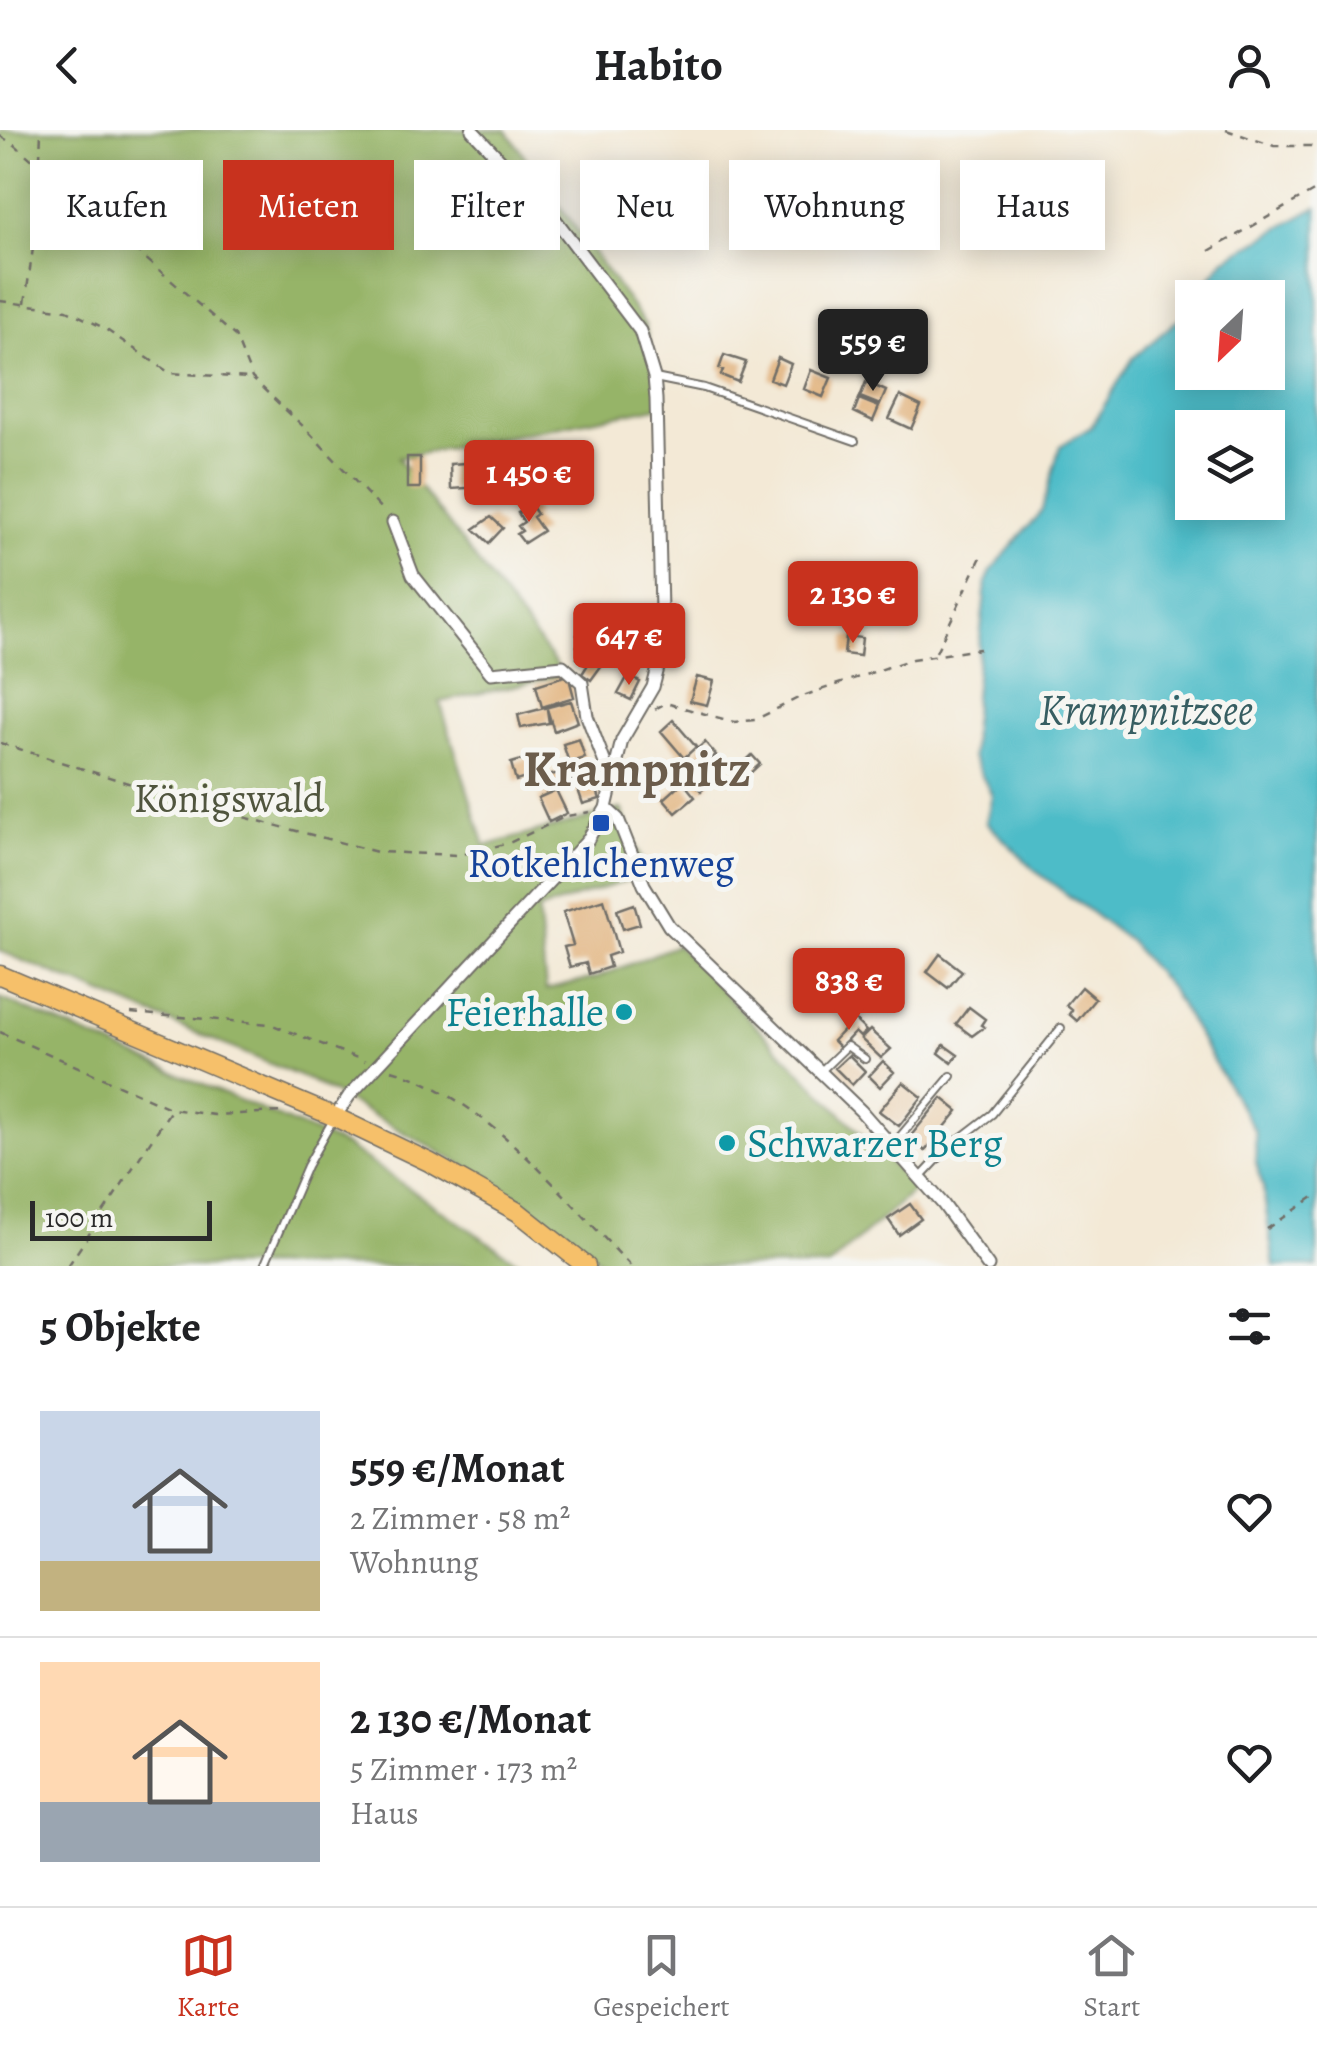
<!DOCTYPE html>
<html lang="de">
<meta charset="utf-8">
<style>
body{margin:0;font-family:Alegreya,serif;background:#f2f2f2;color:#202124;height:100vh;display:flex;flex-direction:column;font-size:38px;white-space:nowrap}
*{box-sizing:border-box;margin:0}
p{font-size:32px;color:#757577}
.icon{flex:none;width:55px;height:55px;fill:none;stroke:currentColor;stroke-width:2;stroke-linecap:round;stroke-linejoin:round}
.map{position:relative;height:1136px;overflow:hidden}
.panel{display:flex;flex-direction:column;background:#fff;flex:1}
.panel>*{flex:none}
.banner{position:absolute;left:30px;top:30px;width:1258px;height:90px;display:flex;gap:20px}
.needle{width:65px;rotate:205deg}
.fabs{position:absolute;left:1175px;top:150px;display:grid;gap:20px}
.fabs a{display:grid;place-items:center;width:110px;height:110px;border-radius:0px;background:#fff;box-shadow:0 5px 25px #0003;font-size:50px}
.scale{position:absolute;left:30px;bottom:25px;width:182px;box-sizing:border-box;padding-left:10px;border:5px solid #2b2b2b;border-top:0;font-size:28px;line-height:35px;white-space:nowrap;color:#2b2b2b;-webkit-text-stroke:8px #f6f6f2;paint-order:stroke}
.price{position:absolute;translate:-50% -85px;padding:0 22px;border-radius:10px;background:#c8321e;color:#fff;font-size:32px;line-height:65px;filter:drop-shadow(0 2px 5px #0008)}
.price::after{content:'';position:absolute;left:50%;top:60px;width:30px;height:22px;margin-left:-15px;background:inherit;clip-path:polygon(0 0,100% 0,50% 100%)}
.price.selected{background:#222;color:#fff}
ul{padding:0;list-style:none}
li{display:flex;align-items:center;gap:30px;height:250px;padding:0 40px}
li+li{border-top:2px solid #e0e0e0}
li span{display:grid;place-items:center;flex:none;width:280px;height:200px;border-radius:0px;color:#555}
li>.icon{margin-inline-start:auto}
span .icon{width:120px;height:120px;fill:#fffc;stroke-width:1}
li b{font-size:42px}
h2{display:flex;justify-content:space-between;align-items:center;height:120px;padding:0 40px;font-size:42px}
.chip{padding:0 35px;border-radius:0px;background:#fff;box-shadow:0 5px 25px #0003;font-size:35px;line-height:90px}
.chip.selected{background:#c8321e;color:#fff}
header{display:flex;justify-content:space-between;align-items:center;height:130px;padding:0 40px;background:#fff;font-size:45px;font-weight:700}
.tab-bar{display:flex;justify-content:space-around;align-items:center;height:140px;border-top:2px solid #e0e0e0;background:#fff;font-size:28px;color:#757577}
.tab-bar a{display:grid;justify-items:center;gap:5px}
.tab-bar .selected{color:#c8321e}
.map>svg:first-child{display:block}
.forest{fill:#96b467;stroke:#607049;stroke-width:2.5}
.water{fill:#4ebcc8;stroke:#3c747a;stroke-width:2.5;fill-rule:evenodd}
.building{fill:#e3b886}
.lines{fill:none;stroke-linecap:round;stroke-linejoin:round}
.service-casing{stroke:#716e67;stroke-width:10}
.minor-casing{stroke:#716e67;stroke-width:15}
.primary-casing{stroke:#716e67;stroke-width:21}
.path{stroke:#716e67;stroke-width:2.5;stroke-dasharray:8 8;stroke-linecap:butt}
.service{stroke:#fff;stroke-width:6}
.minor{stroke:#fff;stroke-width:11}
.primary{stroke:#f6c06b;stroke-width:18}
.transit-dot{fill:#1a4fb4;stroke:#f6f6f2;stroke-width:4}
.culture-dot{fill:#0f9aa8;stroke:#f6f6f2;stroke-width:4}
.labels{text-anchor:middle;stroke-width:10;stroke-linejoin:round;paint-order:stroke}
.park-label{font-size:40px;fill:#50553e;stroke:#f6f6f2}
.transit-label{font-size:40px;fill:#164399;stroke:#f6f6f2}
.culture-label{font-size:40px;fill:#0d838f;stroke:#f6f6f2;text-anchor:end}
.water-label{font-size:42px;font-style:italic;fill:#375e62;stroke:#f6f6f2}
.district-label{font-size:50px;font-weight:bold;fill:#6b5c4b;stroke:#f6f6f2}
</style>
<header><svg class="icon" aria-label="back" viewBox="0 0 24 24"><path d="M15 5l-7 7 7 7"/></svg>Habito<svg class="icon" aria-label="person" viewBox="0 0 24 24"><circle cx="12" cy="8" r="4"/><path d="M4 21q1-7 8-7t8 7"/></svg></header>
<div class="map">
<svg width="1317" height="1136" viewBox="0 0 1317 1136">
<rect width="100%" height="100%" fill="#f6f6f2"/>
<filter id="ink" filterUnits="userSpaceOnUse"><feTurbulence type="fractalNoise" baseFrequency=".01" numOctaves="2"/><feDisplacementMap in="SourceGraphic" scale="20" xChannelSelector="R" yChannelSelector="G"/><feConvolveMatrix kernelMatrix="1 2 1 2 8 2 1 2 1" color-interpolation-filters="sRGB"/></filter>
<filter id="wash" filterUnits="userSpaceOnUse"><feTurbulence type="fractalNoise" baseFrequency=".0048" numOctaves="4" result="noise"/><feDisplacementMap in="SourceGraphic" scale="40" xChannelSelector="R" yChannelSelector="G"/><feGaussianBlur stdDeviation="2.25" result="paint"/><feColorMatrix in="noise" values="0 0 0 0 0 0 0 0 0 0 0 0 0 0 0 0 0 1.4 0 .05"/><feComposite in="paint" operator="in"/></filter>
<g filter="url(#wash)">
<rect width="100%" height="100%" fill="#f3e9d6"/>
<path class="forest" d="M0,0H506L645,195L662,276L398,328L564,545L440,572L485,716L621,679L647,744L538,780L546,860L596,848L677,815L915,1059L829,1136H606L499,1055L309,950L0,821Z
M0,868L346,1016L524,1136H0Z"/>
<path class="water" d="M1317,77V1136H1274L1263,1057L1256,1032L1255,1001L1171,860L1129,811L1037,742L986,692L992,665L972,627L974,566L986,453L991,441L1042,380L1060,316L1091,297L1133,228L1180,188L1192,172V242H1268V168L1196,167L1224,130ZM1192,298H1268V372H1192Z"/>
<g id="blocks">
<path class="building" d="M724,225L746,232L738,252L721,245L723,240L719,239Z
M778,228L791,234L783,254L770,249Z
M811,240L831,248L823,267L804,259Z
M866,252L886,261L880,275L860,267Z
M900,266L921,276L911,299L889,289Z
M859,269L879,277L873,291L854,282Z
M407,327H420V358H407Z
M498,331L499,356L451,359L450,334Z
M531,375L537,384L533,387L543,401L524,413L517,404L522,401L518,396L524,392L518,383Z
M491,387L503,398L489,413L474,399Z
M583,495L595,502L589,512L609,525L591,550L582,544L587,536L577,528L583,520L577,516L582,509L577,505Z
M846,506L862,508L860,526L844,524Z
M568,545L574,567L542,577L536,555Z
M628,546L640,552L631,570L618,564Z
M697,547L714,551L707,575L690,571Z
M571,571L578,592L554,601L547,579L549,593L521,598L518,585Z
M673,590L696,617L684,628L661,601Z
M579,609L585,628L569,633L563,614Z
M705,612L716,625L708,631L697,619Z
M752,625L760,634L746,647L738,638Z
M531,627L536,645L516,651L511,633Z
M692,631L710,653L701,661L682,639Z
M569,640L572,650L552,656L548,646Z
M592,646L600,669L583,674L575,651Z
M683,652L695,667L676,683L664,669Z
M556,660L567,683L549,692L538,668Z
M604,769L619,822L607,826L610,837L589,844L586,833L570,837L564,817L573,815L563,782Z
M634,774L640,794L623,799L617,780Z
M940,824L962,841L948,858L927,842Z
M1081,857L1095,869L1077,891L1069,884L1072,880L1066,875Z
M969,877L985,889L981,895L984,897L972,906L956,894Z
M854,889L866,901L860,907L855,902L840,918L833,911Z
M870,900L891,919L881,928L861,909Z
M944,915L958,925L952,933L939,923Z
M849,925L865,941L852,955L835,938Z
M883,931L894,942L880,957L869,946Z
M903,952L922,967L899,996L879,981Z
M942,968L958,981L925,1021L909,1008Z
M910,1074L921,1089L899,1105L888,1089Z"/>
</g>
</g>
<g filter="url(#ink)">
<use href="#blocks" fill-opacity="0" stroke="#716e67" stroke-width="2.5"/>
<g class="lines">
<defs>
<path id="service" d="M655,248L704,258L855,311
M821,941L847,916L865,929
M893,1015L951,946
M921,1047L949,1017L992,984L1061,898
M264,1136L307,1036L334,988"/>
<path id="minor" d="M393,392L413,445L491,543L563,536L582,553L587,586L611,649
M606,678L618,689L644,755L669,796L861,981L943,1074L988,1136
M335,987L349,966L587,711L606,678L622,610L653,557L662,523L656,269L654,247L640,201L552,85L472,0"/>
<path id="primary" d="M0,845L335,987L429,1032L518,1082L586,1136"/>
</defs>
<use href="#service" class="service-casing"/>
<use href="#minor" class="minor-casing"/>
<use href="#primary" class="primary-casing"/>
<path class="path" d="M1226,0L1274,16H1317
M0,6L14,14L235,206L252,248L307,300L385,383
M1209,121L1317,59
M0,171L67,180L102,197L170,243L250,248
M25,173L38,84L41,0
M936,522L981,427
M655,579L666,573L734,592L755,590L800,567L912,529L980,519
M0,613L128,653L172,661L232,684L377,722L459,725L509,713L567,686L590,682
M131,883L270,894L365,931
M0,902L172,979L214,985L282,982
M392,940C489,969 561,1065 631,1136
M1267,1099L1317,1065
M68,1136L171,980"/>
<use href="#service" class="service"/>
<use href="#minor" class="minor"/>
<use href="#primary" class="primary"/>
</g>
</g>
<rect class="transit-dot" x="591" y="683" width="20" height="20" rx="5"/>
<g class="culture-dot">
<circle cx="624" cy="882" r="10"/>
<circle cx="727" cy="1013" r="10"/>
</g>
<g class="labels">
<g class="park-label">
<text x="229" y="682">Königswald</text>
</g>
<g class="transit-label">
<text x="601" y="747">Rotkehlchenweg</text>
</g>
<g class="culture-label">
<text x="604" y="896">Feierhalle</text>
<text x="747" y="1027" text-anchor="start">Schwarzer Berg</text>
</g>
<g class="water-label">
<text x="1146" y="594">Krampnitzsee</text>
</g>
<g class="district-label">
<text x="637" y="656">Krampnitz</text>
</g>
</g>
</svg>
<div class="fabs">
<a><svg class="needle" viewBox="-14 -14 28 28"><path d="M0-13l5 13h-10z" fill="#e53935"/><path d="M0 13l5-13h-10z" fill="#757577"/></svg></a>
<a><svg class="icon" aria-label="layers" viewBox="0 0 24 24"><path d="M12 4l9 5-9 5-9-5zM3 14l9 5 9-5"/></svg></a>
</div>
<div class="scale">100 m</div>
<b class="price selected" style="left:873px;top:264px">559 €</b>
<b class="price" style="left:529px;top:395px">1 450 €</b>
<b class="price" style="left:853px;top:516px">2 130 €</b>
<b class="price" style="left:629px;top:558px">647 €</b>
<b class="price" style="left:849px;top:903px">838 €</b>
<div class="banner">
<a class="chip">Kaufen</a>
<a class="chip selected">Mieten</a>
<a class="chip">Filter</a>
<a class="chip">Neu</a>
<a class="chip">Wohnung</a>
<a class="chip">Haus</a>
</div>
</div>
<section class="panel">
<h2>5 Objekte<svg class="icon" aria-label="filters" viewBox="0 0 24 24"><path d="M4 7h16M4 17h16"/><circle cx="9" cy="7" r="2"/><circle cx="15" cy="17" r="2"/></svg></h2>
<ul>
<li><span style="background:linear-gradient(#c9d6e8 75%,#c2b280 0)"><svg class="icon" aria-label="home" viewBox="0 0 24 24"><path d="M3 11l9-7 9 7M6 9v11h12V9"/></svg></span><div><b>559 €/Monat</b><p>2 Zimmer · 58 m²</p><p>Wohnung</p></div><svg class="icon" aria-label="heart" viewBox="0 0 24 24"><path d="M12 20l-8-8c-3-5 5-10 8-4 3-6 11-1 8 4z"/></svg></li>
<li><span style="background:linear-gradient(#ffd9b3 70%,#9aa5b1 0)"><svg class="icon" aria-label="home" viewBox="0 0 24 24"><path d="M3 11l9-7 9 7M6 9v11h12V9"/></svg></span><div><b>2 130 €/Monat</b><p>5 Zimmer · 173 m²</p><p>Haus</p></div><svg class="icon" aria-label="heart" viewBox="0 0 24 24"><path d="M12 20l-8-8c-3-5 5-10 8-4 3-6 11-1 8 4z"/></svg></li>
</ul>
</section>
<nav class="tab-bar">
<a class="selected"><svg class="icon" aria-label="map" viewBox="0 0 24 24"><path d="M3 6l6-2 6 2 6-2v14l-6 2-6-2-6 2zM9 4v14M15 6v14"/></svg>Karte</a>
<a><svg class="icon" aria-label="saved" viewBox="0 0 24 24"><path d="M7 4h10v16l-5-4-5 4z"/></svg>Gespeichert</a>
<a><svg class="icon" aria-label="home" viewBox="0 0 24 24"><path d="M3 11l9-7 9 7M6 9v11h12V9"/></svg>Start</a>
</nav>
